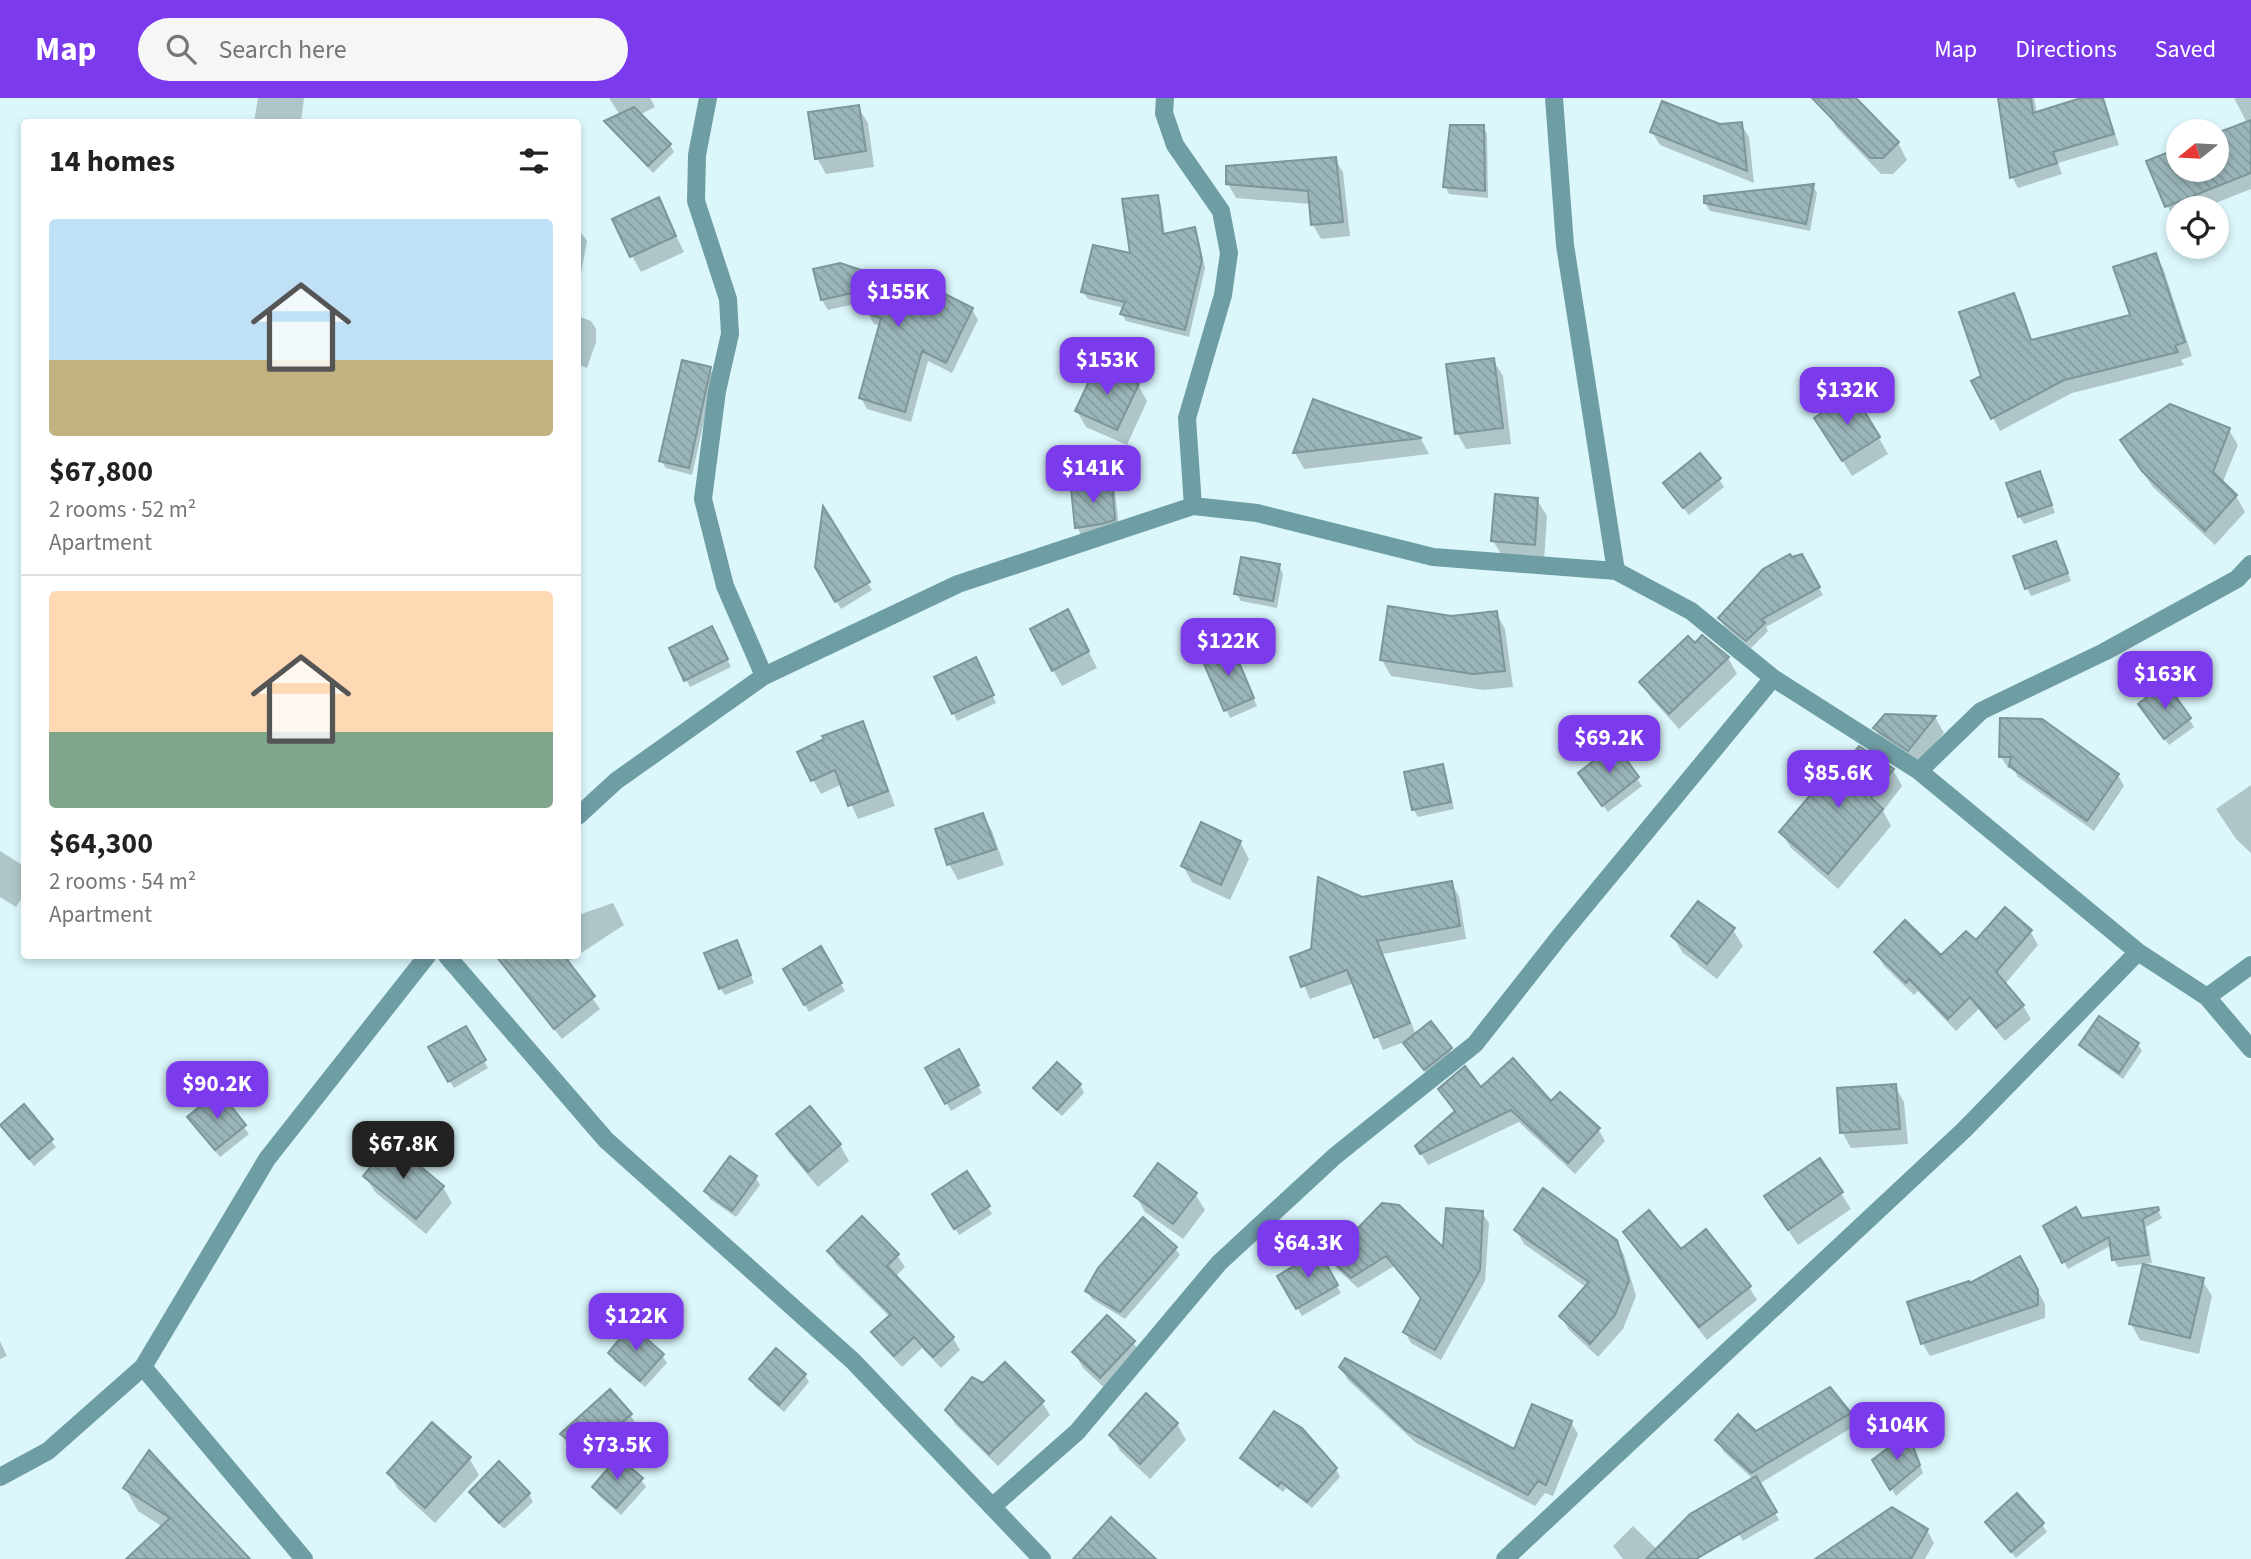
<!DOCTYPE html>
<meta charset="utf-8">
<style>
body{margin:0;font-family:"Source Sans 3",sans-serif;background:#f6f6f6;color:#222;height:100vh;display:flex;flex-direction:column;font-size:26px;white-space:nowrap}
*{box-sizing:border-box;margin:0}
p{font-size:23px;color:#767676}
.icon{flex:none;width:38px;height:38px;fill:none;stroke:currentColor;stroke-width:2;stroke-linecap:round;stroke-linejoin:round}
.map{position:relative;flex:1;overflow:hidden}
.drawer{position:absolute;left:21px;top:21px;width:560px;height:840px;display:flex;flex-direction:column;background:#fff;border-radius:7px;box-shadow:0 4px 10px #0003}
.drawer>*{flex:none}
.needle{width:46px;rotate:252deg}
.controls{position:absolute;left:2166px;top:21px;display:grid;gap:14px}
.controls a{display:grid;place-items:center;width:63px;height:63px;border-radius:50%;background:#fff;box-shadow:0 4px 10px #0003;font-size:35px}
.price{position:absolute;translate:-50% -60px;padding:0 16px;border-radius:14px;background:#7c3aed;color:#fff;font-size:23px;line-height:46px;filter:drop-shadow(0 2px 4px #0008)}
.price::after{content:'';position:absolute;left:50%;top:42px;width:21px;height:16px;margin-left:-10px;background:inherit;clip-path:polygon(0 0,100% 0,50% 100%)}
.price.on{background:#222;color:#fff}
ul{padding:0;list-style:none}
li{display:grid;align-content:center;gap:14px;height:371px;padding:0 28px}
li+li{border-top:2px solid #e0e0e0}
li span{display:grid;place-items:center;height:217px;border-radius:7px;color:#555}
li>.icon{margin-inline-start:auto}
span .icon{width:126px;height:126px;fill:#fffc;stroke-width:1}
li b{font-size:30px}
h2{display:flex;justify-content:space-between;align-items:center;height:84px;padding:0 28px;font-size:30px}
header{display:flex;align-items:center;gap:42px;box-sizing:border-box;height:98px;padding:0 35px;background:#7c3aed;color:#fff}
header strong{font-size:33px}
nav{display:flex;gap:38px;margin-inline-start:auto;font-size:24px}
.search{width:490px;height:63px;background:#f6f6f6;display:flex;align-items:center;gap:18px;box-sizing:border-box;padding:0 24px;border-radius:38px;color:#767676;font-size:26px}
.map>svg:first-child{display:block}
.shadow{fill:#0003}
.building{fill:url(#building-back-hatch);stroke:#7c969a;stroke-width:2}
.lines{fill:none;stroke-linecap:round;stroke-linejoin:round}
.minor{stroke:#6f9da4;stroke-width:18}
</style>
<header>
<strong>Map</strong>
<div class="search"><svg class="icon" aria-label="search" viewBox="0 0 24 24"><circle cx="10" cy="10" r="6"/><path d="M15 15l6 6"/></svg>Search here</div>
<nav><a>Map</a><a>Directions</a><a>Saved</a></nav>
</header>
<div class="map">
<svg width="2251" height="1461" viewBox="0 0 2251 1461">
<defs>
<pattern id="building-back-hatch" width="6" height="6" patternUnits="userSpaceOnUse" patternTransform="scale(1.75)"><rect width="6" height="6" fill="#9bb6ba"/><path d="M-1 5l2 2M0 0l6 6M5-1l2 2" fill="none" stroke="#849c9f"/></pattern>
</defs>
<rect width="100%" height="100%" fill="#dbf7fb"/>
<path class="shadow" d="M258,0H304L301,24H254Z
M609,0H650L655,9L639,17L670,47L674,54L653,75L611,31L607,24L624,23Z
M2000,0H2034L2037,16L2087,0H2103L2119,47L2058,65L2062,76L2018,90L2012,79Z
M2234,0H2251V91L2203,110H2179V120L2174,122L2148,64L2179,72H2217L2247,25Z
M858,9L868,25L874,69L826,76L817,60Z
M1862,9L1898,45L1907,62L1893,76H1881L1837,30L1828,15Z
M1741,26L1749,39L1754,85L1660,47L1652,34Z
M1483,28L1487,36L1488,100L1449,96L1445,88Z
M1335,61L1343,74L1350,138L1321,141L1313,127L1311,106L1236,100L1228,86Z
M1813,88L1817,95L1810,133L1710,113L1705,105Z
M1157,99L1161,106L1165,137L1194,131L1198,139L1205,170L1189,239L1126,223L1122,216L1124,210L1088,201L1083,194L1132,157Z
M658,101L684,154L641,174L632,158Z
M578,134L582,136L587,143L578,192Z
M2155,157L2163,170L2192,258L2181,262L2184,267L2072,295L2000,333L1974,284L1983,279L2014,197L2021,210L2033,244L2132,219Z
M815,172L972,211L978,222L952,275L928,263L911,324L867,311L861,300L881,228L874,226L868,215L872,202L828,212L822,202Z
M578,218L591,223L596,231V244L587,270L578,267Z
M1493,262L1503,278L1511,346L1466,351L1457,335Z
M710,271L714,278L692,377L666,370L661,363Z
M1138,287L1147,303L1127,347L1086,329L1077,313Z
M1314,303L1421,341L1429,356L1304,371L1295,355Z
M2229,332L2238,347L2222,386L2236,398L2245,414L2215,447L2153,389L2131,358Z
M1826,336L1879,340L1888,356L1852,378Z
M1719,381L1724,389L1689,417L1669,392Z
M2043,383L2055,415L2024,426L2019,418Z
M1111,387L1115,394L1119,429L1081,437L1077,429Z
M1537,402L1547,418L1544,462L1503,459L1493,443Z
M824,413L872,492L841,511L816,468Z
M2059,452L2071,483L2031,498L2027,490Z
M1801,458L1823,497L1766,529L1768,533L1751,550L1724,528L1720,521L1791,461Z
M1279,468L1283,476L1277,510L1241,503L1236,495Z
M1496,515L1505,531L1513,589L1483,592L1391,578L1382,562L1451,520Z
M1076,529L1097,570L1062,588L1053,572Z
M716,538L731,569L690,589L686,582Z
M1695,548L1728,560L1737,576L1679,631L1651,600L1642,584Z
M1235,558L1257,608L1230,620L1204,562Z
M980,569L996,605L957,623L937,580Z
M2145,614L2189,621L2194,629L2169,647Z
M1886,618L1935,619L1944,635L1918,668L1885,647L1875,631Z
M2001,621L2118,677L2124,688L2094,733L2018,679L2013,670H2008L2001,659Z
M862,625L870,640L895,708L858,721L842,686L821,696L813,682Z
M1614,649L1642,688L1608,714L1584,683Z
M1442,668L1446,675L1454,711L1418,719L1413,711Z
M1893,672L1902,688L1883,713L1891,728L1838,791L1791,750L1781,734L1839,675Z
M2251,687V755L2236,741L2216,711Z
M983,717L992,733L1004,767L958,782L949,766Z
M1240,744L1249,761L1230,802L1192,784L1183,768Z
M0,753L24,768V803L21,801L16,809L0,799Z
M1451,785L1459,798L1466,841L1383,856L1416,937L1450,951L1454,959L1429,979L1404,944L1383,952L1354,885L1310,901L1292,860L1313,852L1361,801Z
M613,805L624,827L578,857V817Z
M1733,832L1743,848L1717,881L1683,855L1673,839Z
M2030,833L2038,847L2005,886L2023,908L2031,921L2005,943L1979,911L1956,933L1918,893L1914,897L1884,868L1876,854L1941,860L1976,845Z
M740,851L754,885L725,897L720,890Z
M821,851L845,893L809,914L785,871Z
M496,858H577L567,864L600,911L562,941Z
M465,930L488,970L454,990L430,950Z
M2137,946L2142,953L2123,981L2086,954L2081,947Z
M958,953L982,995L951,1013L927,971Z
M1057,966L1080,987L1084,995L1062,1018L1040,998L1035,990Z
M1895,988L1904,1004L1908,1046L1851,1050L1842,1034Z
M1440,991L1481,992L1551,1006L1598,1031L1605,1043L1575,1076L1519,1024L1428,1067L1417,1049L1455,1015Z
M219,995L249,1036L220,1059L194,1027Z
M24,1008L56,1049L34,1068L1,1027Z
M778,1036L840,1047L849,1063L818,1089L787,1052Z
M731,1060L756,1080L760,1087L736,1119L710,1101L706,1093Z
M1820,1062L1851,1111L1798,1147L1776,1114Z
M967,1075L992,1116L959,1137L934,1097Z
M365,1078L443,1089L452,1105L426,1136L375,1094Z
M1195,1096L1205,1112L1183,1141L1145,1114L1136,1098Z
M2157,1111L2162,1120L2146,1129L2152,1165L2118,1169L2114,1162L2112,1147L2068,1171L2045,1129Z
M1482,1115L1489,1125L1485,1183L1441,1262L1411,1245L1405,1234L1422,1203L1394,1168L1358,1190L1337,1171L1331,1160L1444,1153Z
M1516,1132L1616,1143L1624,1157L1636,1198L1623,1231L1598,1259L1569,1232L1561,1218L1586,1189L1524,1146Z
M1626,1134L1681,1154L1749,1189L1757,1202L1707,1242L1633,1148Z
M1175,1150L1180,1157L1125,1221L1092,1201L1087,1193Z
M829,1153L897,1157L905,1169L895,1179L953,1240L960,1252L941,1270L922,1250L902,1269L881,1247L874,1234L890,1219L836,1166Z
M1318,1156L1341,1195L1302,1218L1279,1179Z
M2019,1160L2045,1206V1220L1930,1258L1923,1246L1909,1205L1970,1187Z
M2202,1182L2212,1198L2199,1256L2140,1242L2131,1226Z
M0,1243L7,1258L0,1261Z
M1133,1244L1143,1260L1110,1295L1083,1270L1074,1254Z
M610,1255L662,1257L667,1265L645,1289L614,1263Z
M1341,1269L1515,1354L1571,1324L1578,1336L1553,1398L1545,1395L1535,1408L1416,1345L1348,1282Z
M805,1277L809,1284L784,1314L755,1289L751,1282Z
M984,1287L1042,1304L1050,1317L998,1368L955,1326L947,1312Z
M1849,1316L1856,1327L1759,1386L1779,1422L1743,1443L1719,1402L1754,1382L1724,1354L1717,1342Z
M630,1317L635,1324L592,1361L566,1344L562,1337Z
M1177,1326L1186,1342L1150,1381L1120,1353L1111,1337Z
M1908,1337L1923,1375L1896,1398L1874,1362Z
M469,1360L479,1377L435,1425L398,1391L389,1375Z
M1242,1360L1336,1371L1340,1379L1312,1410L1286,1390L1283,1394L1247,1367Z
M641,1382L646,1389L621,1417L598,1397L594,1390Z
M125,1390L245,1461H128L163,1429L138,1413Z
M471,1394L529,1396L533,1404L504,1431L475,1401Z
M1987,1424L2042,1426L2047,1434L2016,1460Z
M1633,1428L1667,1461H1623L1613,1448Z
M1927,1432L1934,1445L1925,1461H1819Z"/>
<path class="building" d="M1812,0H1856L1899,44L1883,60H1870Z
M1998,0H2031L2033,15L2081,0H2103L2114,36L2053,54L2057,65L2010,80Z
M1662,3L1720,26L1742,24L1747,73L1650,34Z
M859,7L866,53L815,61L808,14Z
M634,9L671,46L648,68L604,23Z
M2251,22V75L2165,109L2146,63L2179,50V72H2217V35Z
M1450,27H1484L1485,93L1443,89Z
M1336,59L1343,124L1311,127L1308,93L1226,86V68Z
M1814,86L1806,126L1704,105V98Z
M1158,97L1163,136L1195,129L1202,162L1185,232L1120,216L1125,204L1081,194L1093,147L1130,155L1122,101Z
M659,99L676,138L630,159L612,121Z
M2156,155L2185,244L2175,248L2178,254L2064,282L1991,321L1971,283L1981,278L1959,214L2014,195L2031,242L2130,217L2113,169Z
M840,165L931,195L933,190L973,210L946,265L922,253L905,314L859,300L881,220L866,215L874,190L821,202L813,171Z
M1494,260L1503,330L1455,336L1446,266Z
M682,262L711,269L689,370L659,363Z
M1097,266L1139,286L1117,332L1075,313Z
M1853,295L1880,339L1842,363L1814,320Z
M1313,301L1343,312L1422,340L1293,355Z
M2170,306L2230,330L2213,374L2237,397L2205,433L2142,373L2120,342Z
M1700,355L1721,380L1683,410L1663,385Z
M2040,373L2052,407L2018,419L2006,385Z
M1112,385L1115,422L1101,426L1075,430L1071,390Z
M1495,396L1538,400L1535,447L1491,443Z
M823,408L870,484L835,504L815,469Z
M2056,443L2068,475L2025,491L2013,458Z
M1790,456L1792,459L1802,456L1820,489L1762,521L1765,525L1746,543L1718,520L1763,471Z
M1241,459L1280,466L1273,503L1234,496Z
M1388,508L1451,518L1497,513L1505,573L1473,576L1380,562Z
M1068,511L1089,553L1052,573L1030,531Z
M712,528L728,561L684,583L669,550Z
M1702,537L1729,559L1669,616L1639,584L1688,538L1695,545Z
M1232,548L1254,600L1224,613L1202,561Z
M976,559L994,597L952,616L934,579Z
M2166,585L2191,620L2164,641L2138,606Z
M1885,616L1936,618L1908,653L1873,630Z
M2000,620L2042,621L2119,676L2087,723L2009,668L2011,659H1999Z
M863,623L888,693L848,708L835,672L811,683L797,654L824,641L822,638Z
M1615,646L1639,679L1602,708L1578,675Z
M1859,648L1894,671L1871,700L1883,711L1828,776L1779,734L1834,669L1839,673Z
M1443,666L1451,704L1412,712L1404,674Z
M983,715L996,751L947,767L935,731Z
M1201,724L1241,743L1221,787L1181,768Z
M1318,779L1362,799L1452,783L1460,828L1377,843L1410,925L1374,940L1347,872L1301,889L1290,859L1311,851Z
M1698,803L1735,830L1707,866L1671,838Z
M2005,809L2032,832L1996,874L2024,907L1996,930L1970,899L1948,921L1909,881L1906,885L1874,854L1905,822L1941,857L1966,833L1976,842Z
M737,842L751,877L719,891L704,855Z
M821,848L842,885L804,907L783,871Z
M496,858H564L595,898L554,931Z
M2099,918L2139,945L2119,975L2079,947Z
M1431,923L1452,950L1424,972L1403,945Z
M466,928L486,962L448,984L428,949Z
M959,951L979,987L945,1006L925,970Z
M1513,960L1551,1003L1560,994L1600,1030L1568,1065L1511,1012L1420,1056L1415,1048L1455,1013L1438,991L1465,968L1481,989Z
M1057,964L1081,986L1057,1012L1033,990Z
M1896,986L1900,1031L1840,1035L1837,990Z
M219,993L246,1027L215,1052L187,1019Z
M24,1006L53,1041L29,1061L0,1027Z
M810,1008L841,1046L808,1074L776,1036Z
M391,1044L444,1088L416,1121L363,1078Z
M730,1058L757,1078L732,1113L704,1093Z
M1820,1060L1843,1094L1788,1132L1764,1098Z
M1158,1065L1197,1095L1173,1126L1134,1098Z
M967,1073L990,1108L954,1131L932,1096Z
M1543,1090L1617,1142L1629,1183L1615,1217L1590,1246L1559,1218L1589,1184L1514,1132Z
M1382,1105L1399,1107L1443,1149L1446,1110L1483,1113L1480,1172L1435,1252L1403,1234L1421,1200L1386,1158L1351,1180L1329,1160Z
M2076,1109L2082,1120L2158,1109L2159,1112L2143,1121L2148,1157L2112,1162L2109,1139L2062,1165L2043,1128Z
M1649,1112L1681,1151L1706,1131L1751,1188L1699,1229L1623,1134Z
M862,1118L899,1156L887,1168L954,1239L933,1259L914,1239L894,1258L871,1234L891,1216L827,1153Z
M1143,1119L1177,1149L1120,1214L1085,1193L1098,1170Z
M1319,1153L1338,1187L1296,1211L1277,1178Z
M2020,1158L2038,1192V1207L1921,1246L1907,1204L1969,1183L1970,1185Z
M2143,1166L2204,1180L2190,1240L2129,1226Z
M1107,1217L1135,1243L1100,1280L1072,1254Z
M631,1227L664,1256L640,1283L608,1255Z
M776,1250L806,1276L779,1307L749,1281Z
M1345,1260L1514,1351L1532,1306L1572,1323L1546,1387L1538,1383L1528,1397L1407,1333L1339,1269Z
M1005,1264L1044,1303L989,1356L945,1312L972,1279L983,1285Z
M1830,1289L1851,1315L1751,1375L1715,1342L1738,1316L1756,1333Z
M610,1291L632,1316L587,1355L560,1336Z
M1146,1295L1178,1325L1140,1366L1109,1337Z
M1274,1313L1302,1330L1337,1370L1307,1404L1281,1384L1278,1388L1240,1360Z
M432,1324L471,1359L425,1410L387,1375Z
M1908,1335L1920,1367L1890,1392L1872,1362Z
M149,1352L195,1402L250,1461H126L170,1420L123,1390Z
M618,1359L643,1380L616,1410L592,1389Z
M499,1363L530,1395L499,1425L469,1394Z
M1756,1378L1777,1414L1696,1461H1646L1690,1416Z
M2017,1395L2044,1425L2011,1454L1985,1424Z
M1892,1409L1928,1431L1911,1461H1815Z
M1111,1419L1156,1461H1073Z"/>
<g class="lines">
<path class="minor" d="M708,0L697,57L696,103L728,201L730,236L717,293L703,401L725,488L764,578
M1165,0L1164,15L1175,47L1221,113L1229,155L1223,197L1187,320L1193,408
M1554,0L1565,147L1616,473
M1919,673L1981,613L2104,554L2237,481L2251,466
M578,718L616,683L764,578L958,486L1193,408L1257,415L1433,459L1616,473L1691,513L1773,580L1919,673L2138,854L2207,899L2251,867
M447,858L606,1042L853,1263L1042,1461
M2207,899L2251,951
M143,1269L304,1461
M0,1379L48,1353L143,1269L267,1061L427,858
M992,1409L1077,1334L1219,1165L1335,1058L1475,946L1560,838L1773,580
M1505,1461L1964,1032L2138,854"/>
</g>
</svg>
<div class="controls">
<a><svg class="needle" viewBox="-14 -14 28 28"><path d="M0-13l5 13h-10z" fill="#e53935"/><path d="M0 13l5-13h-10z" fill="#767676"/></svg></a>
<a><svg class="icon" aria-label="locate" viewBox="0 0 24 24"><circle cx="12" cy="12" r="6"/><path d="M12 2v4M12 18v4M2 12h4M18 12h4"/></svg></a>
</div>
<b class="price" style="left:898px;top:231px">$155K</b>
<b class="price" style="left:1107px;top:299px">$153K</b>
<b class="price" style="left:1847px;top:329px">$132K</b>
<b class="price" style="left:1093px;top:407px">$141K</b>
<b class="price" style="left:1228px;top:580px">$122K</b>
<b class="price" style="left:2165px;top:613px">$163K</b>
<b class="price" style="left:1609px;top:677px">$69.2K</b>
<b class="price" style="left:1838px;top:712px">$85.6K</b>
<b class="price" style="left:217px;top:1023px">$90.2K</b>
<b class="price on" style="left:403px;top:1083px">$67.8K</b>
<b class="price" style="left:1308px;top:1182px">$64.3K</b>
<b class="price" style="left:636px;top:1255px">$122K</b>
<b class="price" style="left:1897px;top:1364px">$104K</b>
<b class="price" style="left:617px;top:1384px">$73.5K</b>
<section class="drawer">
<h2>14 homes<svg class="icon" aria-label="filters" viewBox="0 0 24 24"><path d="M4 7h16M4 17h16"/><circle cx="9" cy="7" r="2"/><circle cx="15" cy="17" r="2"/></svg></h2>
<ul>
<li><span style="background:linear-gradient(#bfe0f5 65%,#c2b280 0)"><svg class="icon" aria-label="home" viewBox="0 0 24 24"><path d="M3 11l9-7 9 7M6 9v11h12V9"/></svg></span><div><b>$67,800</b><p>2 rooms · 52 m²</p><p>Apartment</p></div></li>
<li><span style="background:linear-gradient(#ffd9b3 65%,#7fa58c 0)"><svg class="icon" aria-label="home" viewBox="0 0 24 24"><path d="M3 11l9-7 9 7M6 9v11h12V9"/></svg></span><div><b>$64,300</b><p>2 rooms · 54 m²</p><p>Apartment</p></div></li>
</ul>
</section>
</div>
